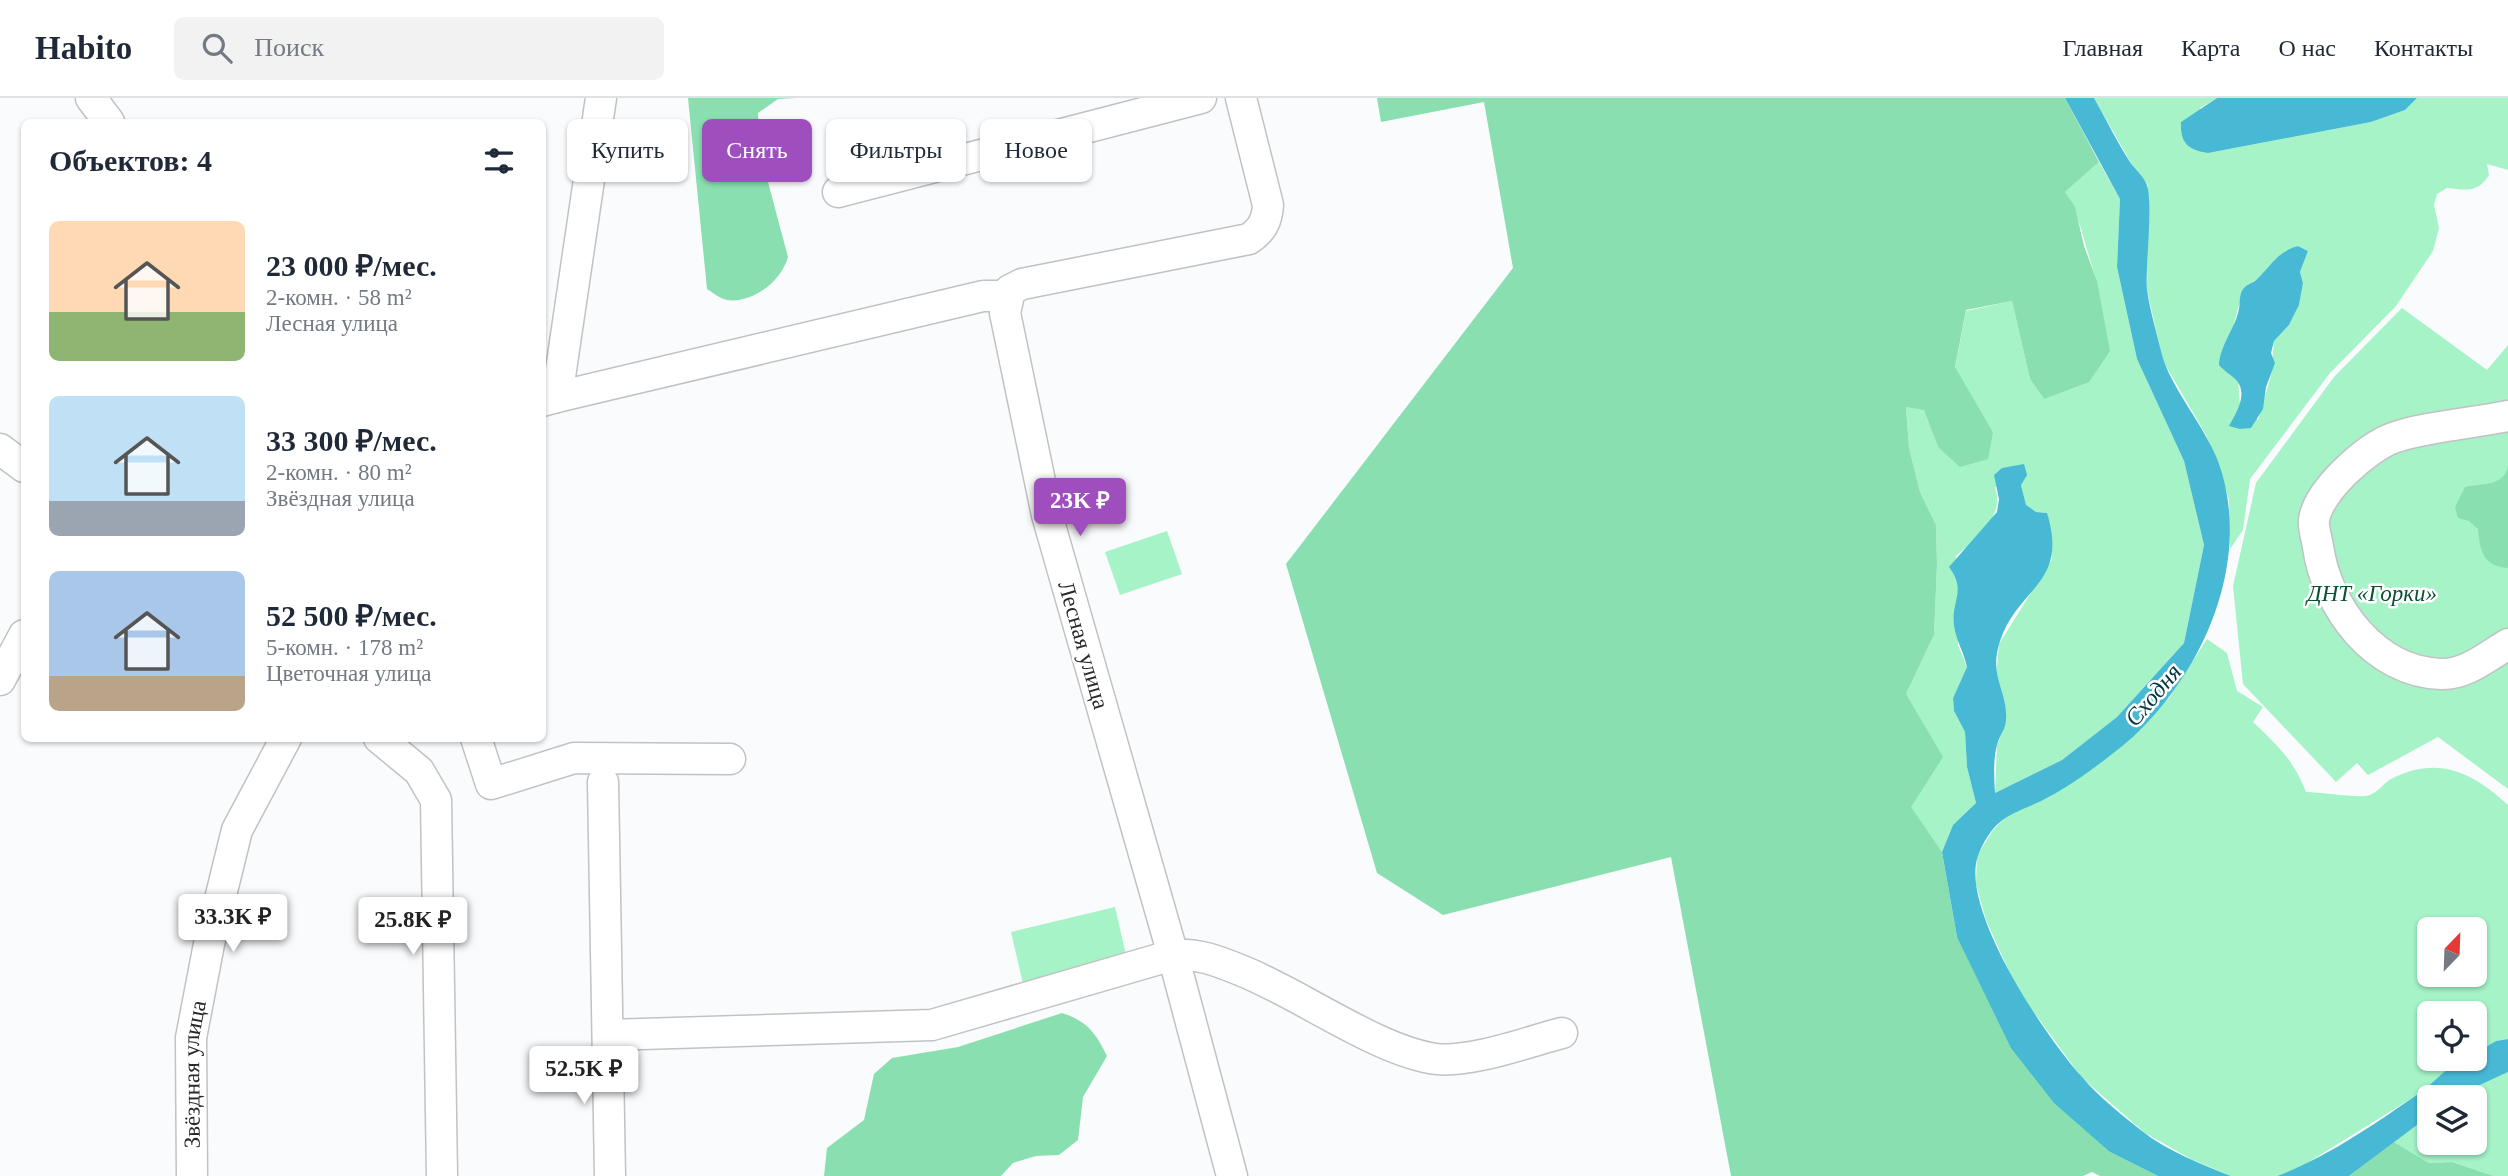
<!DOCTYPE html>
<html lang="ru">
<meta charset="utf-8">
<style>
body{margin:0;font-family:Georgia,serif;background:#f2f2f3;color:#1f2937;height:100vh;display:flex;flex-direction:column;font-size:26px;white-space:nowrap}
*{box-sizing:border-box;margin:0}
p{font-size:23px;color:#747a83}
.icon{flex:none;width:38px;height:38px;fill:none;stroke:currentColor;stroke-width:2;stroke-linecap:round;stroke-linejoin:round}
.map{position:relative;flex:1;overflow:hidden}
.details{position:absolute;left:21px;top:21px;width:525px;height:623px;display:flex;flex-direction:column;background:#fff;border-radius:10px;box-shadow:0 2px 5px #0004}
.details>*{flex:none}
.guide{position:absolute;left:567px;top:21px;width:665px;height:63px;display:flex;gap:14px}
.needle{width:46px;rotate:23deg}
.fabs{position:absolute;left:2417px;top:819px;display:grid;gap:14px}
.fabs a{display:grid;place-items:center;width:70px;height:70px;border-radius:10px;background:#fff;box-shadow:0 2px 5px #0004;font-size:35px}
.price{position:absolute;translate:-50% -60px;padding:0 16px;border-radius:7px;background:#fff;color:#222;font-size:23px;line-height:46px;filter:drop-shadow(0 2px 4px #0008)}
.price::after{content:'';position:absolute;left:50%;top:42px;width:21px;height:16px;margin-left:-10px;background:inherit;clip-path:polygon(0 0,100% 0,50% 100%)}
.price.selected{background:#9f4ebe;color:#fff}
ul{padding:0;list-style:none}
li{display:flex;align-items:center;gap:21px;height:175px;padding:0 28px}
li span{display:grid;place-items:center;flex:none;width:196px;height:140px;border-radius:10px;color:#555}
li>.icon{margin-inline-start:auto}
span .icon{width:84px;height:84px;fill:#fffc;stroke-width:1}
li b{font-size:30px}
h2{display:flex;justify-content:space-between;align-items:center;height:84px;padding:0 28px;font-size:30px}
.tag{padding:0 24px;border-radius:10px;background:#fff;box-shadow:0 2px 5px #0004;font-size:24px;line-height:63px}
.tag.selected{background:#9f4ebe;color:#fff}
header{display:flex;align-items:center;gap:42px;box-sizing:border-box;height:98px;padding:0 35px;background:#fff;border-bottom:2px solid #e0e1e3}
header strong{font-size:33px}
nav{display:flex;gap:38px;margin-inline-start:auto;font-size:24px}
.search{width:490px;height:63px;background:#f2f2f3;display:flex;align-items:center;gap:18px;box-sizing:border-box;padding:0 24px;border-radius:10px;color:#747a83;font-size:26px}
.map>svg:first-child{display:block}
.green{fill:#a5f3c7;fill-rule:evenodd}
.forest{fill:#89dfb0}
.water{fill:#48b9d5}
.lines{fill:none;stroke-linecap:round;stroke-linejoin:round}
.minor-casing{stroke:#c1c2c4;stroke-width:33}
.minor{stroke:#fff;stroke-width:30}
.labels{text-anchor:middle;stroke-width:5;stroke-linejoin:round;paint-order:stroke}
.park-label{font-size:23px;font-style:italic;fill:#0c5133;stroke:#fff}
.street-label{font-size:23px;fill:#29292a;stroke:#fff}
.water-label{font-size:24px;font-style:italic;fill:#013743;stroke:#fff}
</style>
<header>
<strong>Habito</strong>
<div class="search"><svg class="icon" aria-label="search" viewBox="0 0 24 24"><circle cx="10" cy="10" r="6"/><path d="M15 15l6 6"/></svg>Поиск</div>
<nav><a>Главная</a><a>Карта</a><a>О нас</a><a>Контакты</a></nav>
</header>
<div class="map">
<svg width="2508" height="1078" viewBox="0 0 2508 1078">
<rect width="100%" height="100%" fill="#fafbfd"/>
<path class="green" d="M2094,0H2217L2200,10L2208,55L2371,24L2405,12L2417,0H2508V72L2487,66L2489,77C2478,95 2466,92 2447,90L2437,96L2434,107L2439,130L2433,153L2396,208L2330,275L2250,381L2243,432L2230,451L2229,402L2218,365L2206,337L2163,263L2147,192L2148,87L2131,65ZM2298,148L2308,153L2300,174L2303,185L2299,207L2289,227L2274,243L2271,278L2258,322L2240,307L2234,225L2244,190C2266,178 2273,156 2298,148Z
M2099,64L2120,101L2117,169L2137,261L2184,363L2204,447L2184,545L2117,619L2062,662L1995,695L1997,647L2006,625L2004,602L1996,580L1999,546L2052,461L2047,415L2036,414L2026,408L2021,387L1995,389C2005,419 1977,440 1956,458L1959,489L1958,547L1967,569L1953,600L1954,613L1965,634L1967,669L1976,705L1953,727L1942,754L1910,709L1906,596L1934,537L1937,467L1936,427L1920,394L1909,350L1906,309L1924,311L1938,349L1993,334L1955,270L1966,213L2012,203L2030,281L2044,301L2097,183C2086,154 2081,118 2065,94Z
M2402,210L2487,272L2508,247V691L2438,639L2368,677L2357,665L2336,684L2243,586L2233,488L2256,385L2334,279Z
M1167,433L1182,476L1120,497L1105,454Z
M2207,541L2227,555L2237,593L2263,609L2253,624C2278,648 2293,661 2306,694C2321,694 2361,701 2370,697C2378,694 2384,685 2391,681C2438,657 2472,674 2508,707V941L2496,943L2475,955L2474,915H2429V961H2465L2425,992L2299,1070L2277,1078H2231L2191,1061L2145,1035L2082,980L2017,891L1986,822L1976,786L1977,758L1993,732L2010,715L2050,699L2169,600ZM2429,831H2474V877H2429Z
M1115,809L1127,861L1023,886L1011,834Z
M2508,974V1078H2494L2452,1064L2429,1065L2394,1044L2429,1018V1045H2474V999H2454Z"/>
<path class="forest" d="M688,0H796L778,1L758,15L760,54L788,159C782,182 753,206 727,202C720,201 712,194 707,191Z
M1377,0H2065L2099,64L2065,94L2075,109L2084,148L2097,183L2110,253L2089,284L2044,301L2030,281L2012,203L1966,212L1955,269L1993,334L1988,361L1960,369L1938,349L1924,312L1906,309L1909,350L1920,394L1936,427L1937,467L1934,537L1906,596L1943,659L1911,709L1942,754L1957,839L2110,1054L2158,1078H2100L2092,1074L2083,1078H1731L1671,759L1443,817L1377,775L1286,466L1513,170L1484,4L1381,24Z
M2508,368V470C2483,468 2480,453 2478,431L2469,423L2458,420L2455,409L2465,389C2482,385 2504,389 2508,368Z
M1062,915C1087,923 1096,935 1107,958L1083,999L1078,1042L1059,1057L1036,1058L1013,1065L1001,1078H824L827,1050L864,1022L874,976L892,960L958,949Z
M2394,1044L2429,1065L2452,1064L2494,1078H2349Z"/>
<path class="water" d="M2065,0H2094C2106,21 2117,44 2130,64C2135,71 2143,78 2146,85C2154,100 2145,169 2147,192C2150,213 2157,236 2162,257C2170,288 2205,329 2218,363C2253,459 2206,569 2136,636C2117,654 2072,687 2049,699C2015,717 1997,714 1979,755C1956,807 2047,941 2082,979C2099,999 2122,1017 2142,1033C2167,1053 2201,1066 2231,1078H2158L2110,1054L2054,1005L2011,950L1957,839L1942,754L1953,727L1976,705L1967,669L1965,634L1954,613L1953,600L1967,569C1964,554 1956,543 1954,527C1951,502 1967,493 1949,469L1997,414L1999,401L1994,377L2002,370L2024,366L2027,377L2021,387L2026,407L2036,414L2047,415C2069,486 2018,489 2000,543C1988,579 2008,592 2006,622C2006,631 1999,638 1997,647C1993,662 1994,679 1995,695L2062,662L2117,619L2184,545L2204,447L2184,363L2137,261L2117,169L2120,101Z
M2217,0H2417L2405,12L2371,24L2208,55C2188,52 2180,45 2181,24Z
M2298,148L2308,153L2300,174L2303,185L2299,207L2289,227L2274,243L2271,255L2275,265L2266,289L2263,311L2251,330L2240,331L2229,328C2236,315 2248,297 2237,283C2233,278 2224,273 2219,267C2220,247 2235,231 2239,211C2240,205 2239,195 2244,190C2247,186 2254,185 2257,181C2272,167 2277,154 2298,148Z
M2508,941V974L2454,999H2429V1018L2349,1078H2277C2328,1059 2376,1025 2421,994C2438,982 2452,961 2474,961L2475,955L2496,943Z"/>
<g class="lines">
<defs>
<g id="minor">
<path d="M91,0L109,24"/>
<path d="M838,94L1201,0"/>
<path d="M557,299L983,198H1008"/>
<path d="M542,303L557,299L601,0"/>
<path d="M2508,318C2475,325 2422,329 2393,340C2366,350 2318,393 2314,422C2313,430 2317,441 2318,449C2327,510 2375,574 2441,576C2466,577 2488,558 2508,546"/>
<path d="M0,351L24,369"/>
<path d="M0,582L24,537"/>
<path d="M379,640L419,673L436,702L442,1078"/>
<path d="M476,640L491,686L574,660L730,661"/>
<path d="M603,684L610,1078"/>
<path d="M609,937L932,927L1173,857C1198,855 1218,863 1240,872C1299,895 1377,953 1436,961C1471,965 1527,944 1562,935"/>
<path id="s1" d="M192,1078L191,940L209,846L237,732L286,640"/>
<path d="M1232,1078L1173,857L1047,417L1005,215L1010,192L1022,186L1249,141C1262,132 1267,123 1268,107L1241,0"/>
</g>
</defs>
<use href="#minor" class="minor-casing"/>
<use href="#minor" class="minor"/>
</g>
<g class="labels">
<g class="park-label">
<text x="2372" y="503">ДНТ «Горки»</text>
</g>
<g class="street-label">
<text transform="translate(1084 547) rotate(74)" y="8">Лесная улица</text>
<text dy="8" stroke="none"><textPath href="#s1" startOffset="102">Звёздная улица</textPath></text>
</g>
<g class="water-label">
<text transform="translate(2153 597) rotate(-50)" y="8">Сходня</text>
</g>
</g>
</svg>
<div class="fabs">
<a><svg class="needle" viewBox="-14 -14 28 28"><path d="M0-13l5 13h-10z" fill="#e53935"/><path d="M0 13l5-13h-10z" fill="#747a83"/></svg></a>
<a><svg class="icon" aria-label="locate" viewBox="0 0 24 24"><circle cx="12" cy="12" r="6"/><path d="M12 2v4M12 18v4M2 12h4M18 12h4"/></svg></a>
<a><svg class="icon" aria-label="layers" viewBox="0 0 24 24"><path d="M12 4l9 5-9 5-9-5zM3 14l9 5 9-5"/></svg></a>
</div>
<b class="price selected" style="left:1080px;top:440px">23K ₽</b>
<b class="price" style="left:233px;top:856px">33.3K ₽</b>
<b class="price" style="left:413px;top:859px">25.8K ₽</b>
<b class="price" style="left:584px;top:1008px">52.5K ₽</b>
<div class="guide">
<a class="tag">Купить</a>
<a class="tag selected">Снять</a>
<a class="tag">Фильтры</a>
<a class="tag">Новое</a>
</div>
<section class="details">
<h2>Объектов: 4<svg class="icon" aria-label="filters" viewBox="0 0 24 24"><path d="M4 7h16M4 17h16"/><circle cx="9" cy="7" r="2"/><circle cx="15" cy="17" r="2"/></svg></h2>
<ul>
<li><span style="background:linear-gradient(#ffd9b3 65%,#8fb573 0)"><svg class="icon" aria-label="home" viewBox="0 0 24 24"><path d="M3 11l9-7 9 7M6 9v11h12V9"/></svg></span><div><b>23 000 ₽/мес.</b><p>2-комн. · 58 m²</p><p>Лесная улица</p></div></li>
<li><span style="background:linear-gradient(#bfe0f5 75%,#9aa5b1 0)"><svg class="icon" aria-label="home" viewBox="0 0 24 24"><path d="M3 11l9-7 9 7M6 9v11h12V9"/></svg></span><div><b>33 300 ₽/мес.</b><p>2-комн. · 80 m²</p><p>Звёздная улица</p></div></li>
<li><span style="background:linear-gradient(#a9c7e8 75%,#b9a48a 0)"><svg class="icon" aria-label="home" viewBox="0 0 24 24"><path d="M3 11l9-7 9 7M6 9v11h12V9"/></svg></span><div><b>52 500 ₽/мес.</b><p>5-комн. · 178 m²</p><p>Цветочная улица</p></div></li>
</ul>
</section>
</div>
